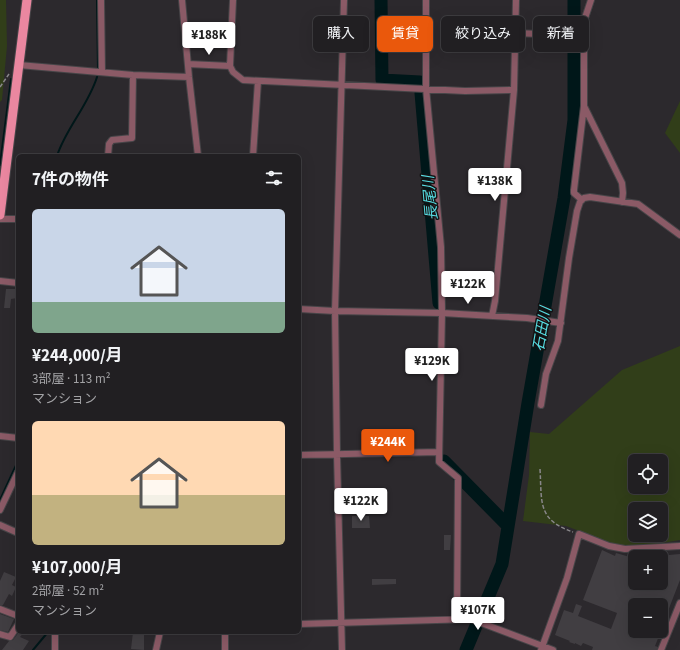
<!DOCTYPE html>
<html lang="ja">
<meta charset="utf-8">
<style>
body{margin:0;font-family:"Source Sans 3","Noto Sans JP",sans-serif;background:#2d2c2f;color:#f1f3f6;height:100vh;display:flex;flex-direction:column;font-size:15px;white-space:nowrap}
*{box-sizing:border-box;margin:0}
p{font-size:13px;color:#a2a2a5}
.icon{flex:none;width:22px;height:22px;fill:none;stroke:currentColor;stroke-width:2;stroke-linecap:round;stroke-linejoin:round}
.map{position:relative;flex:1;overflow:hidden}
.details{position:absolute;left:16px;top:154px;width:285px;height:480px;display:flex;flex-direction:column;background:#211f22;border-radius:6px;box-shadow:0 4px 16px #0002,0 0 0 1px #3e3d40}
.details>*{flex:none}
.banner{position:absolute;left:313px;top:16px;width:307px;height:36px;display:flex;gap:8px}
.controls{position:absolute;left:628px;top:454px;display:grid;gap:8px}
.controls a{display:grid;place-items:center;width:40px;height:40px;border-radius:6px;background:#211f22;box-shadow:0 4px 16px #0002,0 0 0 1px #3e3d40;font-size:20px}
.price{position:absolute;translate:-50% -34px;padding:0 9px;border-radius:4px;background:#fff;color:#222;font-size:13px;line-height:26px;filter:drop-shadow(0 1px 2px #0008)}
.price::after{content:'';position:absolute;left:50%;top:24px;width:12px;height:9px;margin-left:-6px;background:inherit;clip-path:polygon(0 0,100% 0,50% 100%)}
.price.active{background:#ea580c;color:#fff}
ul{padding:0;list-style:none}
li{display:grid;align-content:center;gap:8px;height:212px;padding:0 16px}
li span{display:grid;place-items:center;height:124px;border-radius:6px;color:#555}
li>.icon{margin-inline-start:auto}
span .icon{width:72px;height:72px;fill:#fffc;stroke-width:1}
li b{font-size:17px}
h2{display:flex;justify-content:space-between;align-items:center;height:48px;padding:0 16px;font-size:17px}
.chip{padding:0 14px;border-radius:6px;background:#211f22;box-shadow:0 4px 16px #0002,0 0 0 1px #3e3d40;font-size:14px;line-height:36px}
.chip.active{background:#ea580c;color:#fff}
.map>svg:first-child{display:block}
.green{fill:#313e19;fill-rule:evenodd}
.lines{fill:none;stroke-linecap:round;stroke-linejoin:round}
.stream{stroke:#001719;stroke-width:2}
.river{stroke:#001719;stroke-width:13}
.building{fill:#413e42}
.minor-casing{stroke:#474548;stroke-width:8}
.primary-casing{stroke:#474548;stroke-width:11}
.path{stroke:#89878a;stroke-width:1.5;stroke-dasharray:4 2;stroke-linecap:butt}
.minor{stroke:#8b5a66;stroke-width:6}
.primary{stroke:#ea87a0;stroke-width:9}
.labels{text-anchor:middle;stroke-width:3;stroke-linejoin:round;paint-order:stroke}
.water-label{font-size:15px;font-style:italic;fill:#57dde3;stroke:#141314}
</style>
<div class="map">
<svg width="680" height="650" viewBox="0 0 680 650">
<rect width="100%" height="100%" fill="#2c292d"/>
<path class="green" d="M0,0H6L7,46L2,100L0,102Z
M680,101V153L665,133Z
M680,346V540L639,547H622L566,526L523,521L529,475L530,432L549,434L622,370ZM635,461H661V487H635ZM635,509H661V535H635Z"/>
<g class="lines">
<path class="stream" d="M97,0L98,70
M57,156C66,128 88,106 97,77
M0,165L11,79
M0,500L18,461
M33,650L48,632"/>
<path class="river" d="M381,0L382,80L420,82
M421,93L439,303
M444,461L508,526
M466,650L502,564L528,403L564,198L574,120V0"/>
</g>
<path class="building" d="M6,289H18L17,298L11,299L10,308H4Z
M352,516H369L370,528H352Z
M444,535H451L450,550H444Z
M602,550L615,556L616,553L630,557H635V583H661V557L667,560L669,555L680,554V580L661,629V605H635V631H661L655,646L658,647L657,650H592L593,647L583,643L581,646L575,643V644L569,642L570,641L555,635L564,610L573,613L576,604L582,606L578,616L611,629L617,613L583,600Z
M4,572L16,577L12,585L16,587L12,596L9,594L3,605H0V581Z
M372,579H396V584L372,585Z
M0,614L14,619L8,632L0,630Z
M19,632H24L20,637L29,641L23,650H2L9,641L13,640Z
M133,632H144V650L131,649Z"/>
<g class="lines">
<defs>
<path id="minor" d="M101,0L102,72
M182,0L189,77L198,156
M233,0L230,66L233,72L243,80L465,91L514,90
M426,0V88L441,247L442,313L439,462L458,478L457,618
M591,0L584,21V106L622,183L623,193L622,202
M515,33L564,35H584
M188,64L230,66
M19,65L133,75L189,77
M108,156L109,144L112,140L132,138L133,75
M253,156L258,81
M582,200L574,193V190L584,106
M0,219H18
M0,281L18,283
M299,309L335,311L442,313L527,318L561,323
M492,316L495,301L514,90L516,0
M541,405L546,374L558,341L569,258L577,211L580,202L584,198L590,197L638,204L680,235
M0,436L18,438
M299,455L439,452
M0,510L18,472
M0,525L18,533
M0,609L18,616
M299,624L471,619L553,650
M55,632V650
M225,632V650
M0,634L10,637L18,625
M156,650L160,632
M342,650L337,455L335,311L344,0
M541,650L567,578L579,534L609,546L625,549L680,546
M661,650L680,603"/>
<path id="primary" d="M0,215L27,0"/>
</defs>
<use href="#minor" class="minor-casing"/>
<use href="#primary" class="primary-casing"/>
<path class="path" d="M0,87L9,74
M540,469C542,502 537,520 573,532"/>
<use href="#minor" class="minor"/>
<use href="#primary" class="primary"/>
</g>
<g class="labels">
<g class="water-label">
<text transform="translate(430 198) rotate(-95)" y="5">長尾川</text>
<text transform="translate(542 329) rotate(-80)" y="5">石田川</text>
</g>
</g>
</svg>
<div class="controls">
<a><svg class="icon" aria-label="locate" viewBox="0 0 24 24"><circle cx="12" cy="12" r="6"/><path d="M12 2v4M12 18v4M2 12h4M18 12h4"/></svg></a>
<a><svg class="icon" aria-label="layers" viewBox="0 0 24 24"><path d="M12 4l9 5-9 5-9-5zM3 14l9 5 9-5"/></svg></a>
<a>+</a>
<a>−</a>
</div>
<b class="price" style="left:209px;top:56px">¥188K</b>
<b class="price" style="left:495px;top:202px">¥138K</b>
<b class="price" style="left:468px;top:305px">¥122K</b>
<b class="price" style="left:432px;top:382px">¥129K</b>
<b class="price active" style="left:388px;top:463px">¥244K</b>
<b class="price" style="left:361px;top:522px">¥122K</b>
<b class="price" style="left:478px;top:631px">¥107K</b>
<div class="banner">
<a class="chip">購入</a>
<a class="chip active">賃貸</a>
<a class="chip">絞り込み</a>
<a class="chip">新着</a>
</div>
<section class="details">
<h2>7件の物件<svg class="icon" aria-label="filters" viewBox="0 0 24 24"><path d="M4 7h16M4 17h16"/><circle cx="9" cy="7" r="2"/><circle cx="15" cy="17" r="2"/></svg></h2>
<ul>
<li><span style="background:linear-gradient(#c9d6e8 75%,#7fa58c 0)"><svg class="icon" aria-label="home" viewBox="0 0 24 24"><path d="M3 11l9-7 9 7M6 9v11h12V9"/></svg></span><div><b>¥244,000/月</b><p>3部屋 · 113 m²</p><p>マンション</p></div></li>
<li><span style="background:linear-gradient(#ffd9b3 60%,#c2b280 0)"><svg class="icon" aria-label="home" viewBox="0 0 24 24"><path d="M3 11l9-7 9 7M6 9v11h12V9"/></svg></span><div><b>¥107,000/月</b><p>2部屋 · 52 m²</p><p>マンション</p></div></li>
</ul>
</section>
</div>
